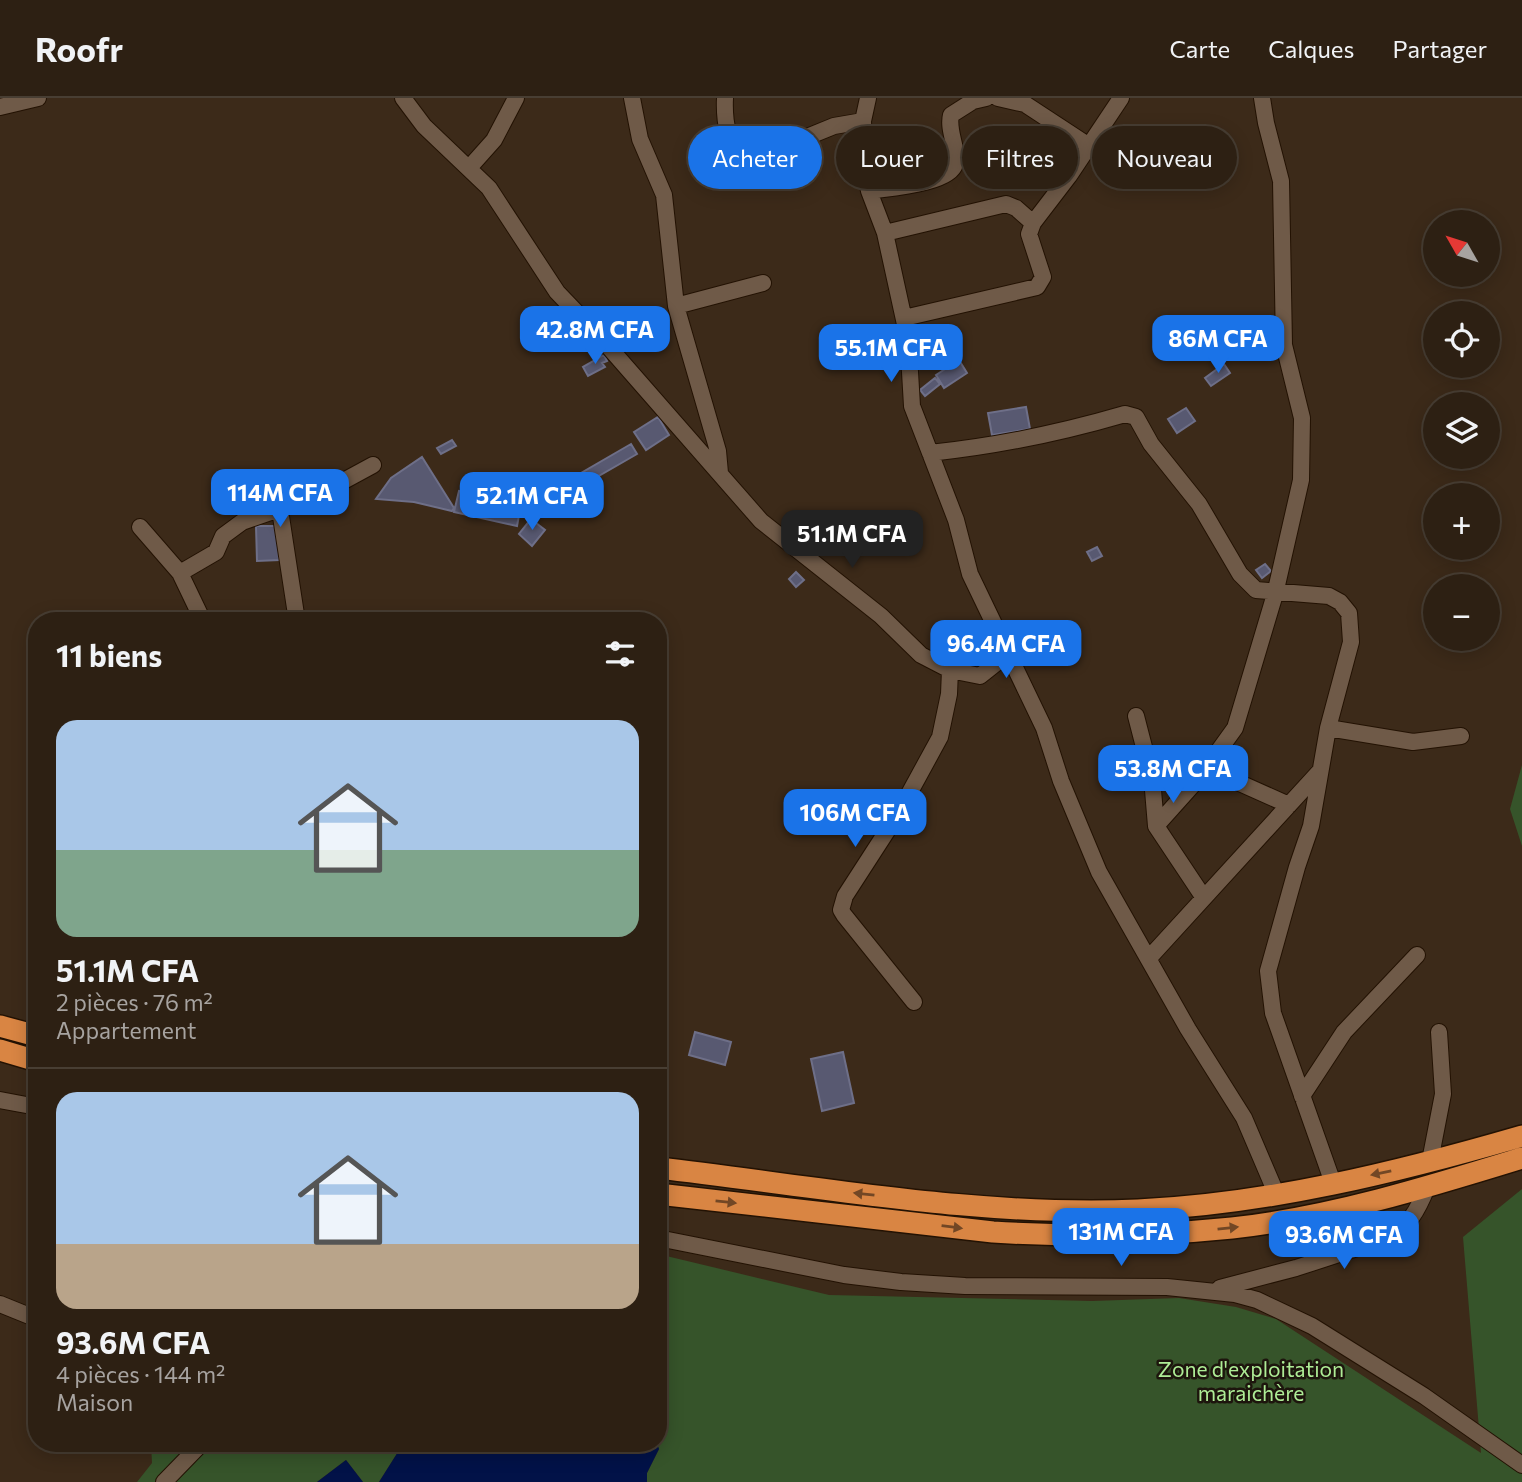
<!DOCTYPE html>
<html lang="fr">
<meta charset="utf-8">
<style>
body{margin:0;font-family:Commissioner,sans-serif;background:#35281c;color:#f1f3f6;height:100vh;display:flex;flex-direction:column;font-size:26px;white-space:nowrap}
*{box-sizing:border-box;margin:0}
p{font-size:23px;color:#a7a3a0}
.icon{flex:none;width:38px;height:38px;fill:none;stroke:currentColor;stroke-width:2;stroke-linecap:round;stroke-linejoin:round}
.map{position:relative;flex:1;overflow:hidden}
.sheet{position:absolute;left:28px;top:514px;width:639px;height:840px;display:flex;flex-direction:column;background:#2d2013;border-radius:28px;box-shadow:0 4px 18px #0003,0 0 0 2px #483e33}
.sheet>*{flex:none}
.hud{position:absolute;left:688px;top:28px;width:665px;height:63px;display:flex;gap:14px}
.needle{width:46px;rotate:309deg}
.tools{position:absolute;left:1423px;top:112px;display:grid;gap:14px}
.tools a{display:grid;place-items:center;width:77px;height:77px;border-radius:50%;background:#2d2013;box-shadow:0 4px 18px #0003,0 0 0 2px #483e33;font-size:35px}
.price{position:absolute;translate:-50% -60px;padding:0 16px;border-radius:14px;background:#1a73e8;color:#fff;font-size:23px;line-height:46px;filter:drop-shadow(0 2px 4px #0008)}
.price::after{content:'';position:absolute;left:50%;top:42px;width:21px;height:16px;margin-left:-10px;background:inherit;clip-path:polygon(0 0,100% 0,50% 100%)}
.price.active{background:#222;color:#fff}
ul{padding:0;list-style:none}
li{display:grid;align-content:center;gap:14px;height:371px;padding:0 28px}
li+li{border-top:2px solid #483e33}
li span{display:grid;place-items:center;height:217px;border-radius:21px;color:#555}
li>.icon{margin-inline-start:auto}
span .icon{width:126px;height:126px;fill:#fffc;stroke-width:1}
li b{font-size:30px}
h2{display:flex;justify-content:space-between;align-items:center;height:84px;padding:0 28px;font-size:30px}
.tag{padding:0 24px;border-radius:32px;background:#2d2013;box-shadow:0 4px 18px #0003,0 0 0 2px #483e33;font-size:24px;line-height:63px}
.tag.active{background:#1a73e8;color:#fff}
header{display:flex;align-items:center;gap:42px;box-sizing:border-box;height:98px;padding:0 35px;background:#2d2013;border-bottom:2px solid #483e33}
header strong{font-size:33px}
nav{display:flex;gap:38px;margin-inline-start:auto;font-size:24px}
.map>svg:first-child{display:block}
.green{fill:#36542a}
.water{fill:#021248}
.building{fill:#585971;stroke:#6e6f88;stroke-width:2}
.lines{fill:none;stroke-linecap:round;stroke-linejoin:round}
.street-casing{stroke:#231203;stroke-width:18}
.highway-casing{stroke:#231203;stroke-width:24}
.street{stroke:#6f5a48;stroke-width:16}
.highway{stroke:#d98543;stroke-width:21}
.oneway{fill:#724725}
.labels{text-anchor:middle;stroke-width:5;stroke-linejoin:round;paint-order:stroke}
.park-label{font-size:21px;fill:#aeed96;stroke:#1d150d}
</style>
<header>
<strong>Roofr</strong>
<nav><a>Carte</a><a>Calques</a><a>Partager</a></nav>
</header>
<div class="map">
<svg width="1522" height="1384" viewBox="0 0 1522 1384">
<rect width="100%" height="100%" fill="#3c2a19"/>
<path class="green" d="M1522,667V748L1510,711Z
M1522,1091V1384H647V1375L659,1351L657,1346L658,1156L829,1197L1092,1203L1179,1200L1236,1209L1276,1221L1481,1355L1463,1139Z
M151,1346H403L379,1384H363L346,1362L317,1384H137L152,1365Z"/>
<path class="water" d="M403,1346H657L659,1351L647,1375V1384H379Z
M346,1362L363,1384H317Z"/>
<path class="building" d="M604,257L607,263L602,265L605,269L588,278L583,269Z
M959,262L967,275L944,290L936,277Z
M1224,266L1230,275L1211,288L1205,280Z
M935,280L940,286L925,298L920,292Z
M1026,309L1030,331L992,337L988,315Z
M1186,310L1195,323L1177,335L1168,321Z
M658,319L669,337L646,352L634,334Z
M452,342L456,348L441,356L437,350Z
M631,346L637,356L569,395L564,385Z
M422,359L454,410L452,413L414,404L376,401L391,380Z
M562,388L567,396L527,422L522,414Z
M459,393L521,407L517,428L454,414Z
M531,421L545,432L532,448L519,436Z
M256,428H278L279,462L257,463Z
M1097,449L1102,458L1092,463L1087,454Z
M1265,466L1271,473L1262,480L1256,472Z
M796,474L804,482L796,489L789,481Z
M695,934L731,944L725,967L689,957Z
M843,954L854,1005L822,1013L811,961Z"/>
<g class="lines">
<defs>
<path id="street" d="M403,0L424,28L489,90L557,194L600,239L761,423L881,518L921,557L950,572L980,578L1009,555
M632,0L640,41L664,97L676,208L718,353L720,375
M725,0C724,21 727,52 748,63L834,28L863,23
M868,0L863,23L865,69L869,93L885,135L908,240L912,308L956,422L970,476L1044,630L1061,683L1099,774L1188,931L1244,1020L1276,1095
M998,0L1025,6L1089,48
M0,9L38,0
M469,70L494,42L516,0
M869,93C887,90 950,86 955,66C959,51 947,33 951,17L973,3L986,0
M885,135L1006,106L1016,110L1033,125
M676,208L763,185
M904,220L1037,189L1043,179L1029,136L1033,125L1069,78L1121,0
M930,355C997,348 1060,335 1125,316L1136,319L1151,346L1199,406L1240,476L1256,492L1329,498L1340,504L1349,515L1351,544L1328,630L1311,728L1297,769L1268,873L1273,915L1333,1085
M280,412L297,523
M140,429L180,475L203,523
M180,475L216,454L223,438L242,424L314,399L373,367
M1136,618L1152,680L1156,728L1204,800
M1328,630L1413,644L1461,638
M1206,670L1289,707
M1156,728L1199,680L1235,630L1275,496L1301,382L1302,320L1284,247L1281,83L1266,25L1262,0
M1149,860L1320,673
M914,904L844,817L841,812L845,798L898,716L940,639L949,596L950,572
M1302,998L1344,934L1417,857
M0,1002L37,1009
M1430,1063L1443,996L1439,934
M658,1140L844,1177L901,1184L965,1188L1167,1189L1235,1196L1257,1202L1312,1228L1424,1298L1522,1367
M1220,1190L1296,1170L1385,1141C1409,1129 1418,1112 1427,1089
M0,1206L37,1221
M164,1384L201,1346"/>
<path id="highway" d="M0,928L37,938
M0,952L37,963
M658,1070C817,1088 977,1119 1138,1112C1268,1106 1398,1074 1522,1038
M658,1096L993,1134C1073,1139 1153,1138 1232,1130C1331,1119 1428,1089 1522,1060"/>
</defs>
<use href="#street" class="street-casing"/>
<use href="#highway" class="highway-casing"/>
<use href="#street" class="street"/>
<use href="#highway" class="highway"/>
</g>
<defs><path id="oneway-solid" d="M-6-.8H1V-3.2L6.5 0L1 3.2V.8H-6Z" transform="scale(1.75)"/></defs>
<g class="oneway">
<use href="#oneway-solid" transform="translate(1381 1075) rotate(168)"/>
<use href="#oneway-solid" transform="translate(864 1096) rotate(-174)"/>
<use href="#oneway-solid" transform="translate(726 1104) rotate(6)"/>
<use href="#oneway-solid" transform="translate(952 1129) rotate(7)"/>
<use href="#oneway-solid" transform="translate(1228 1130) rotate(-6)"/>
</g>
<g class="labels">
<g class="park-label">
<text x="1251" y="1279">Zone d'exploitation<tspan x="1251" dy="24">maraichère</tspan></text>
</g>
</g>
</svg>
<div class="tools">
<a><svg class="needle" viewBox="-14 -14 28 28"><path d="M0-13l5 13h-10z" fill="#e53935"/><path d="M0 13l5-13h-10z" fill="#a7a3a0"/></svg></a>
<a><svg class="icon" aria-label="locate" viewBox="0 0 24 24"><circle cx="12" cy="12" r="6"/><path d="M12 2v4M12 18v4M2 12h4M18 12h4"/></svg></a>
<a><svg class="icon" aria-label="layers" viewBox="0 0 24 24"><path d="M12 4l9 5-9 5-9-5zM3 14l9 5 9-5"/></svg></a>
<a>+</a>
<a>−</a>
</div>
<b class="price" style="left:595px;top:268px">42.8M CFA</b>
<b class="price" style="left:1218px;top:277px">86M CFA</b>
<b class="price" style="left:891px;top:286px">55.1M CFA</b>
<b class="price" style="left:280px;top:431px">114M CFA</b>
<b class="price" style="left:532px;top:434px">52.1M CFA</b>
<b class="price active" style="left:852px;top:472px">51.1M CFA</b>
<b class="price" style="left:1006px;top:582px">96.4M CFA</b>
<b class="price" style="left:1173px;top:707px">53.8M CFA</b>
<b class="price" style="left:855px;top:751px">106M CFA</b>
<b class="price" style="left:1121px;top:1170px">131M CFA</b>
<b class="price" style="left:1344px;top:1173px">93.6M CFA</b>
<div class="hud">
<a class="tag active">Acheter</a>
<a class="tag">Louer</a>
<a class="tag">Filtres</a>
<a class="tag">Nouveau</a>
</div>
<section class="sheet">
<h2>11 biens<svg class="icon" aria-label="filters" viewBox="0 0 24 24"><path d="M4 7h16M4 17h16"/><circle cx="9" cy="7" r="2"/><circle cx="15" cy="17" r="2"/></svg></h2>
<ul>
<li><span style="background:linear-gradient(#a9c7e8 60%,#7fa58c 0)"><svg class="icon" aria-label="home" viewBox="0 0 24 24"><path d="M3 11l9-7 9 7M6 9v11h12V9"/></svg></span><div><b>51.1M CFA</b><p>2 pièces · 76 m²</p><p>Appartement</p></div></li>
<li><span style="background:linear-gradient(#a9c7e8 70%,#b9a48a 0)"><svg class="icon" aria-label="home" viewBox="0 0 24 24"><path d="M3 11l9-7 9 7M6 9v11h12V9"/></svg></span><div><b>93.6M CFA</b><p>4 pièces · 144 m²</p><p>Maison</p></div></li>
</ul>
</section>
</div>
